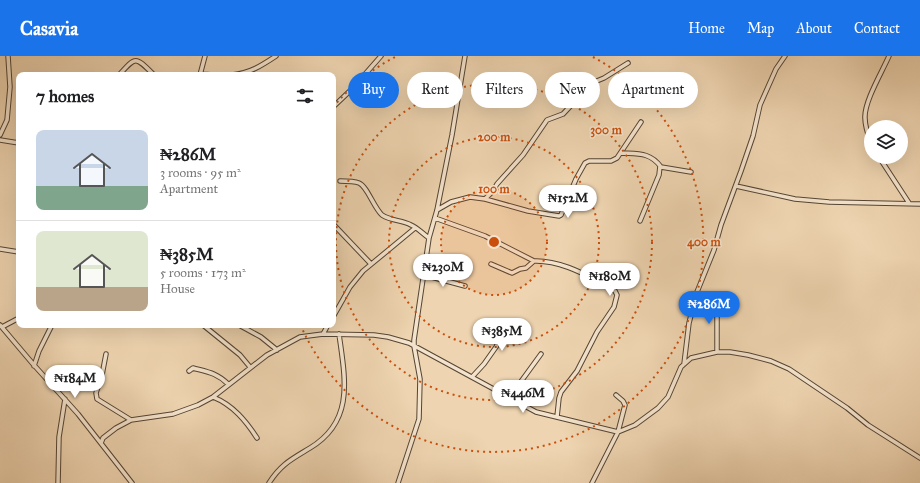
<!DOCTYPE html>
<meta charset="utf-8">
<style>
body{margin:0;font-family:"IM FELL Great Primer",serif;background:#f2f2f2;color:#202124;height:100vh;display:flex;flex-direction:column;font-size:15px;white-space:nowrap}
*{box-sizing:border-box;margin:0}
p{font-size:13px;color:#757577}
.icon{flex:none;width:22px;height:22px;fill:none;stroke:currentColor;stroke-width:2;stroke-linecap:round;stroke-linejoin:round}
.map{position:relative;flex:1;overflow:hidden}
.details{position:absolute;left:16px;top:16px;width:320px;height:256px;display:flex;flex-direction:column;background:#fff;border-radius:8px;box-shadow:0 4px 16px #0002}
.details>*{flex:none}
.guide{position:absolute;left:348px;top:16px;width:380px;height:36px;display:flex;gap:8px}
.buttons{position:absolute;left:864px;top:64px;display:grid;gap:8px}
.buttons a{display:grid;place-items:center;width:44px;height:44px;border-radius:50%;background:#fff;box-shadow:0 4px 16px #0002;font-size:20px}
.price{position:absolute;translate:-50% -34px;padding:0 9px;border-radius:14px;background:#fff;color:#222;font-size:13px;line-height:26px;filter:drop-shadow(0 1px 2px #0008)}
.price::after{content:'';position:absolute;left:50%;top:24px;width:12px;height:9px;margin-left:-6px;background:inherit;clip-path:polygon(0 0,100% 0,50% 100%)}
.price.on{background:#1a73e8;color:#fff}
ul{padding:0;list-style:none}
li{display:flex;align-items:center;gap:12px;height:100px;padding:0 20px}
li+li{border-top:1px solid #e0e0e0}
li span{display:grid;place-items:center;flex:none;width:112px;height:80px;border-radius:8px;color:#555}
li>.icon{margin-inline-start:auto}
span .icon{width:48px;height:48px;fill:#fffc;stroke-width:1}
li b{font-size:17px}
h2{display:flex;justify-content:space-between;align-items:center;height:48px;padding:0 20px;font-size:17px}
.pill{padding:0 14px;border-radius:18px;background:#fff;box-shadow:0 4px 16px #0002;font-size:14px;line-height:36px}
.pill.on{background:#1a73e8;color:#fff}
header{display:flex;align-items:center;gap:24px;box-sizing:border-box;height:56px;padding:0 20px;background:#1a73e8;color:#fff}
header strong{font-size:19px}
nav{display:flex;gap:22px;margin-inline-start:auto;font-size:14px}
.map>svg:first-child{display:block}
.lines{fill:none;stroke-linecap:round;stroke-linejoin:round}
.minor-casing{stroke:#544535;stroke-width:5.5}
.minor{stroke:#f4e3cc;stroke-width:3.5}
.ring{fill:none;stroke:#ca4f0c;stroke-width:2;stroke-dasharray:2 4}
.centre{fill:#ca4f0c;stroke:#f4e3cc;stroke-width:2}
.ring-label{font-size:12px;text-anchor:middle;font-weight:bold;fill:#ca4f0c;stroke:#f4e3cc;stroke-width:3;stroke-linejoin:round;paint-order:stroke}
</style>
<header>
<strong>Casavia</strong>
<nav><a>Home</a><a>Map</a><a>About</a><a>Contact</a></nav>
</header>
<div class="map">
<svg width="920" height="427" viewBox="0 0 920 427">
<rect width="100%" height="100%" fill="#eed4b0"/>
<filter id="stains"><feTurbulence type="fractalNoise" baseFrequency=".005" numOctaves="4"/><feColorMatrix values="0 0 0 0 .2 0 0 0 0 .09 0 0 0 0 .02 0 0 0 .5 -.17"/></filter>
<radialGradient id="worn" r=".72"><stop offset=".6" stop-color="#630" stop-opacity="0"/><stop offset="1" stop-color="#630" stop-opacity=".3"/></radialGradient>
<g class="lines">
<defs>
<path id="minor" d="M200,18L214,19
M119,19C136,0 135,0 154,19
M200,19L205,0
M232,19C250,17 261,10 276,0
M333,51L353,32L381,0
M0,79L7,64L10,31L8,0
M0,84L19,87
M871,87C868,79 865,71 865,62C864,46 882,16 889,0
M621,97C638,98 650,96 661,111L691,116
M879,101L909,147
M340,125C346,125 354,125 359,127C367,130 374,152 382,159C391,165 402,164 411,169C418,172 423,178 429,182
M736,130L795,143L829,146L920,148
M485,143L493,135L497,128L523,99L547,64L563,58L592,27L604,22L628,7
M437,154L451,146L470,141L485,143L528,155L559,160L561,159L576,123L585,107L589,105H611L617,102L641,66
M435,162L485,180L534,205
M640,165L659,119L660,110
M333,168L371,208
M0,193L19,196
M491,208L512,217L520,213L526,212L534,205C560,204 586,219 608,230L615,235L617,239L614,251L597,276L577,315L561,336L559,342L557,361
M424,219L465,230
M694,247C703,250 714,250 717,260V296
M333,261L350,231L363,215L415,172
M0,269L33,308L78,358L132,427
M203,269L240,299L250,311
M239,269L261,281L277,294
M2,271L19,262
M323,278L328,269
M106,298L102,319L96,337L97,343L131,364
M684,308L689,267L697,236L714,194L721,169L741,115L753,80L760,49L776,13L785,0
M34,310L39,295L52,269
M189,315L193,312C208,316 217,317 228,328
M472,321L484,308L496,291L499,285L503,281C516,284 516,281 523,271
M213,341C233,349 246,365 257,382
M509,342L541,298
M101,387L103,382L116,372L131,364L173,358L198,349L213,341L267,299L300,281L323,278L374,279L388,281L409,287L536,356L618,376L635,369L658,352L668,341L681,311L691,302L717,296H730L748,299L771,305L789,313L847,352L868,369L920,402
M58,427L59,381L65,343
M269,427C281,408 292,403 310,392C355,365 345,322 339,278
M398,427L419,363L420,323L414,290V284L429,182L437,154L452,79L465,0
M592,427L618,376L625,349L623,345L616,339"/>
</defs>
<use href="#minor" class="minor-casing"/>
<use href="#minor" class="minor"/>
</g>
<circle cx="494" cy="186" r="53" fill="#ca4f0c" fill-opacity=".12"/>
<g class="ring">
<circle cx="494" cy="186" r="53"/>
<circle cx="494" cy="186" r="105"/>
<circle cx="494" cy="186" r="158"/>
<path d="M333 51A210 210 0 0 1 395 1M593 1A210 210 0 1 1 301 270"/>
</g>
<circle cx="494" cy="186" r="6" class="centre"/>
<g class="ring-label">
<text x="606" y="78">300 m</text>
<text x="494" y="85">200 m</text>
<text x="494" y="137">100 m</text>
<text x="704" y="190">400 m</text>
</g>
<rect width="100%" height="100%" filter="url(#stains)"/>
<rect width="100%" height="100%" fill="url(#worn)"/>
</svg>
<div class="buttons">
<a><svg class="icon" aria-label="layers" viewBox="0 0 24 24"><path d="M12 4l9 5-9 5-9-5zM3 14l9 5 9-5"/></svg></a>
</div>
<b class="price" style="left:568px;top:163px">₦152M</b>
<b class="price" style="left:443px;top:232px">₦230M</b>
<b class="price" style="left:610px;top:241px">₦180M</b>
<b class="price on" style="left:709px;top:269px">₦286M</b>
<b class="price" style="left:502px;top:296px">₦385M</b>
<b class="price" style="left:75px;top:343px">₦184M</b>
<b class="price" style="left:523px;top:358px">₦446M</b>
<div class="guide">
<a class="pill on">Buy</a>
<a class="pill">Rent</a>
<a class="pill">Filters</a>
<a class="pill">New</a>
<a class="pill">Apartment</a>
</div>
<section class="details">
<h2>7 homes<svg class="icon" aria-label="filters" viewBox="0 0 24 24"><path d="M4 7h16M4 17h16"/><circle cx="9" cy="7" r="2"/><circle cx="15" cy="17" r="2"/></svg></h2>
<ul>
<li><span style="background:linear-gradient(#c9d6e8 70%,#7fa58c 0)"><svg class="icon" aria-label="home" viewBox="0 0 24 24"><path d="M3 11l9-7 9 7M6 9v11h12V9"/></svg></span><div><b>₦286M</b><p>3 rooms · 95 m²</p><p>Apartment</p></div></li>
<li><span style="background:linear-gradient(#dfe7d0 70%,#b9a48a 0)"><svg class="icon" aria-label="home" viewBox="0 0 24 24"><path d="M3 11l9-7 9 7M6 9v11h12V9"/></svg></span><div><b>₦385M</b><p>5 rooms · 173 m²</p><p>House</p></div></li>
</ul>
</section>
</div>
